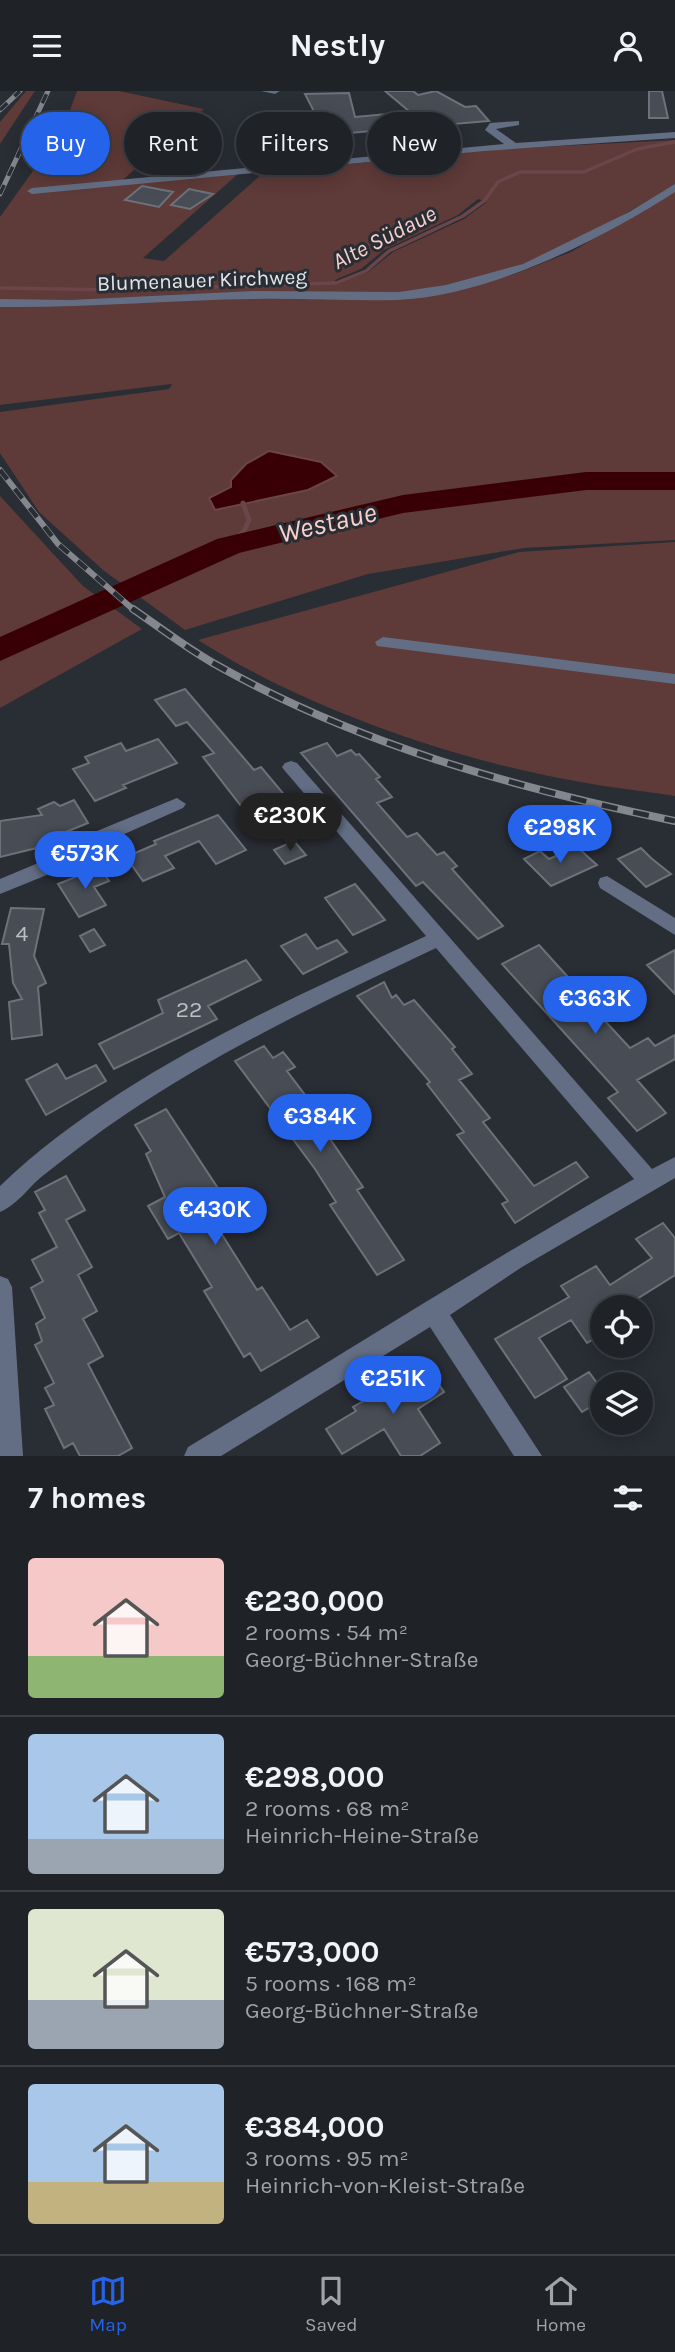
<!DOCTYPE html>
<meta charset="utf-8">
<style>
body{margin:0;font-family:Karla,sans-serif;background:#272a2f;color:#f1f3f6;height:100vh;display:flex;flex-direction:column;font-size:26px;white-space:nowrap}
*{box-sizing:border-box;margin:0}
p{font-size:23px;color:#a1a4a7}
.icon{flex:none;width:38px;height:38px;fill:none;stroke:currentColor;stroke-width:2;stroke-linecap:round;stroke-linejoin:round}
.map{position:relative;height:1365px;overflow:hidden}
.drawer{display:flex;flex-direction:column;background:#1f2227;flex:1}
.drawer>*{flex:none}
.banner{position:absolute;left:21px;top:21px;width:634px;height:63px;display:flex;gap:14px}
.buttons{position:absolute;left:590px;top:1204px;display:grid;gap:14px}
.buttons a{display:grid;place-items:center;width:63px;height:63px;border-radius:50%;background:#1f2227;box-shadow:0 4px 18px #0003,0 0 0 2px #3c3f44;font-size:35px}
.price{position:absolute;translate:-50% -60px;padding:0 16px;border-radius:24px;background:#2563eb;color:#fff;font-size:23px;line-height:46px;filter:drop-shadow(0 2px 4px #0008)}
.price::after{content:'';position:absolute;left:50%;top:42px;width:21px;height:16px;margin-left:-10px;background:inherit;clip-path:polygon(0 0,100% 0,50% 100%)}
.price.active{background:#222;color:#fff}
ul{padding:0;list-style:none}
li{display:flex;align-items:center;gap:21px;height:175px;padding:0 28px}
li+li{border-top:2px solid #3c3f44}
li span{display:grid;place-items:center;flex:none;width:196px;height:140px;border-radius:7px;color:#555}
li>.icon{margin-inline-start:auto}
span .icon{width:84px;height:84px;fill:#fffc;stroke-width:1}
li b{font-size:30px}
h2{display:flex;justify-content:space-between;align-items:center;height:84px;padding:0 28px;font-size:30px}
.chip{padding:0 24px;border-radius:32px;background:#1f2227;box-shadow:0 4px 18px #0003,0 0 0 2px #3c3f44;font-size:24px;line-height:63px}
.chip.active{background:#2563eb;color:#fff}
header{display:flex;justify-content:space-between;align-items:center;height:91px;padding:0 28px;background:#1f2227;font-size:32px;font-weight:700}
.dock{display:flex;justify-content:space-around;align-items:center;height:98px;border-top:2px solid #3c3f44;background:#1f2227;font-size:19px;color:#a1a4a7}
.dock a{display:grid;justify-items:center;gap:4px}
.dock .active{color:#2563eb}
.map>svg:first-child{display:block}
.green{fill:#5e3a38;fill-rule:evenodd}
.water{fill:#380004;stroke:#6b4549;stroke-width:2}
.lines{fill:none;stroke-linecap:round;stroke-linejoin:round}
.stream-far1{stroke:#6b4549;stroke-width:3.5}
.stream{stroke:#6b4549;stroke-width:5}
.river{fill:#380004;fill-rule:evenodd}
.building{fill:#484d55;stroke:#6c717a;stroke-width:2}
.minor{fill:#636e85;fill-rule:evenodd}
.rail-far2-casing{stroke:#84878d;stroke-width:5}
.rail-far1-casing{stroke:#84878d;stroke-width:6}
.rail-casing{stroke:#84878d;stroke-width:8}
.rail-far2{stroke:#292d34;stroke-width:3.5;stroke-dasharray:10;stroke-linecap:butt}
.rail-far1{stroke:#292d34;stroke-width:4.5;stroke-dasharray:12;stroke-linecap:butt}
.rail{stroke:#292d34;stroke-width:5;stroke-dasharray:16;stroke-linecap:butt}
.labels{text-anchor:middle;stroke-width:6;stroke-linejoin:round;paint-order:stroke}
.far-street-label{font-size:21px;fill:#e2e5ea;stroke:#292d34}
.far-water-label{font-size:23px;font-style:italic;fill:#f8cfcb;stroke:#292d34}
.number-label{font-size:23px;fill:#bcbfc5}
.water-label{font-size:28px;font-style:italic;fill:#f8cfcb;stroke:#292d34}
</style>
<header><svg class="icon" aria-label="menu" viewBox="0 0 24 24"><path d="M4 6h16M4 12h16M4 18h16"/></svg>Nestly<svg class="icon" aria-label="person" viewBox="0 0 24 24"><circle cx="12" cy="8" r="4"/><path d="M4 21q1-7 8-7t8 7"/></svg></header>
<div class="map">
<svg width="675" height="1365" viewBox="0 0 675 1365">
<rect width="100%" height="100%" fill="#292d34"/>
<path class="green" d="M26,0H35L0,53V31Z
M77,0H119L204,18L118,93L238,83L143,167L164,170L263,82L485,59L675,49V94L597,139L524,173L433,203L512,184L571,161L675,100V449L524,457L368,483L185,539L103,479L39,421L0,362V321L169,298L172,293L0,314V126L63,38ZM478,108L487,111L464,128L393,161L368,181L336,193L335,189L361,178L384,159L458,124Z
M0,405L83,495L142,538L0,617Z
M675,451V705C636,699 597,695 559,687C443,665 297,613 198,549L519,461Z"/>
<path class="water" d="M269,360L321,371L337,385L308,399L215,419L209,407L231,396V389L246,373Z"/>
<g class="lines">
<path class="stream-far1" d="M0,197L122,199L336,192L366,180L389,160L463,125L484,110L498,91L520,81H584L637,58L675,51"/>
<path class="stream" d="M228,455L244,440L249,429L243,412"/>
<path class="river" d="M586,381H675V399H586L403,422L239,462L0,570V546L217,448L403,404Z"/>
</g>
<path class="building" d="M385,0H413L418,4L436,0L465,16L476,15L489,30L326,44L305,3L349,2L355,26L410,21Z
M649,0H662L668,27H649Z
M142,95L173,101L159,116L125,109Z
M189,98L213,103L190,118L171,114Z
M185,598L254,679L261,676L308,732L275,746L248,712L241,715L203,666L214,662L187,631L176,635L155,609Z
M158,648L177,672L123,694L126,697L95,710L73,678L89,672L85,666L121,652L126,660Z
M327,652L337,665L351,659L356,664L359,663L380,686L376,688L392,706L377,712L407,746L417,742L437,764L444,761L457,775L452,778L503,835L478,848L423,791L416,795L301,662Z
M74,709L88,732L46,749L49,754L0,766V730L42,724L38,718L54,711L60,715Z
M218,724L246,759L216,773L199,750L165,765L174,777L143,790L126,766L156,753L154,750Z
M294,750L306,764L285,773L274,759Z
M577,756L597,774L551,795L524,768L540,760L549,768Z
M641,757L651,767L671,783L646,796L618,768Z
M100,776L109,790L94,796L106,814L79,826L58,793Z
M355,793L385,829L353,844L325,807Z
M11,817L44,818L34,865L46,892L38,896L42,944L12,948L9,911L22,908L13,892L9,853H2Z
M94,838L105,854L90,861L80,845Z
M306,843L317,858L337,849L347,861L303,883L281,855Z
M539,854L577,896L570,900L600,932L605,930L630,957L648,947L655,955L675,944V968L637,989L666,1022L637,1040L608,1007L618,1001L502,873Z
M675,859V903L647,874Z
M246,869L261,889L208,915L217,928L114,978L99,953L163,922L158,909Z
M384,891L392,907L396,904L404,914L414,909L455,956L452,958L472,983L459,989L490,1027L483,1031L534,1095L576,1071L588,1086L515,1132L502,1113L508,1110L457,1044L464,1041L427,993L430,991L357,905Z
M264,955L273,967L283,961L295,976L287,980L318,1021L313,1023L363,1096L357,1099L404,1169L377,1184L330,1114L336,1111L315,1078L235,970Z
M57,973L66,988L96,974L106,990L46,1024L26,989Z
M166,1018L223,1105L204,1115L257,1199L262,1196L290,1239L307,1229L319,1246L261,1280L250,1262L244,1266L204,1200L212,1196L179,1142L168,1148L148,1115L165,1106L146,1063L151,1060L135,1034Z
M66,1085L85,1119L66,1129L92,1176L78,1184L97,1220L83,1228L103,1265L88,1273L132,1357L118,1365H80L73,1352L64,1357L45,1318L54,1314L45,1297L54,1292L35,1254L42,1250L36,1233L45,1227L31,1197L43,1190L32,1169L57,1156L39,1122L45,1119L35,1101Z
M663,1132L675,1147V1184L624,1216H602V1243L587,1252L571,1229L539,1247L567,1288L535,1307L495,1248L569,1206L561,1195L596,1175L610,1194L652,1167L636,1148Z
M426,1274L444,1301L418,1318L440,1352L420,1365H401L384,1338L342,1363L326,1338L356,1320L353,1316Z
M589,1281L602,1299V1309L582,1321L564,1296Z"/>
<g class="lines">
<path class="minor" d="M261,0H280L275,3Z
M519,30V34L496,38L516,52L675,41V47L484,60L32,103L27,100L32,97L504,53L485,39L490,32Z
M675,93V101C599,150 488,205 397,209C349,210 301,207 254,208C169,209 85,217 0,216V208L71,209L253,200L399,201L446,194L523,173L629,121Z
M383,546L675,583V593L377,555L375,551Z
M291,670L297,672L652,1078L675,1066V1087L522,1176L450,1224L542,1365H514L430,1236L221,1365H184L188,1356C337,1267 483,1173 634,1088L436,857C330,907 224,957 126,1023C96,1043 68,1065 40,1087C28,1098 15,1115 0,1121V1095C116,984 282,912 426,845L285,680L282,676L285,672Z
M177,707L186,713L183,717L77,764L64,777L0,803V788L50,767L63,754Z
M607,785L675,827V844L600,797L598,792L600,787Z
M0,1185L8,1188L12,1196L23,1365H0Z"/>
<defs>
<path id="rail-far2" d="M0,19L20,0
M0,103L48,0"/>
<path id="rail-far1" d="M0,379L58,453L135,520"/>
<path id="rail" d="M133,518C159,536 185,556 213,572C356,653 515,697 675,730"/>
</defs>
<use href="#rail-far2" class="rail-far2-casing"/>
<use href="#rail-far1" class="rail-far1-casing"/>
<use href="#rail" class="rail-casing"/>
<use href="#rail-far2" class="rail-far2"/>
<use href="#rail-far1" class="rail-far1"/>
<use href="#rail" class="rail"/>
</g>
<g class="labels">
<g class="far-street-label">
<text transform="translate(202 189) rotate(-2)" y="7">Blumenauer Kirchweg</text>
</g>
<g class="far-water-label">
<text transform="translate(384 146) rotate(-27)" y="8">Alte Südaue</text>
</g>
<g class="number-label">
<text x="22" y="850">4</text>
<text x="189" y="926">22</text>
</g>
<g class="water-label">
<text transform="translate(327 431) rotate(-13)" y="10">Westaue</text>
</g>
</g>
</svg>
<div class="buttons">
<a><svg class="icon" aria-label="locate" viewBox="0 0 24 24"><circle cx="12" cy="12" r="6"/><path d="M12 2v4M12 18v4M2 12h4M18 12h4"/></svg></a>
<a><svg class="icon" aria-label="layers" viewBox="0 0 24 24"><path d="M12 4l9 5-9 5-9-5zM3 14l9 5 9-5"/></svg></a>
</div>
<b class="price active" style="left:290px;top:762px">€230K</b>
<b class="price" style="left:560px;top:774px">€298K</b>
<b class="price" style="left:85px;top:800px">€573K</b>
<b class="price" style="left:595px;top:945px">€363K</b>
<b class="price" style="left:320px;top:1063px">€384K</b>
<b class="price" style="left:215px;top:1156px">€430K</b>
<b class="price" style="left:393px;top:1325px">€251K</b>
<div class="banner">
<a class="chip active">Buy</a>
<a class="chip">Rent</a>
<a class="chip">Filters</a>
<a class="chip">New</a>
</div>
</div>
<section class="drawer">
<h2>7 homes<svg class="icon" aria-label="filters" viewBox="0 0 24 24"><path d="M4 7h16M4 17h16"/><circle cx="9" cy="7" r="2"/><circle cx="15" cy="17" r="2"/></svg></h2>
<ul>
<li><span style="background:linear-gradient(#f6c9c9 70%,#8fb573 0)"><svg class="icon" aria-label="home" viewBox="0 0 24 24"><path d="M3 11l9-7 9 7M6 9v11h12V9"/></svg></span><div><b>€230,000</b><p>2 rooms · 54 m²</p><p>Georg-Büchner-Straße</p></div></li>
<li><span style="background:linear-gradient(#a9c7e8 75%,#9aa5b1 0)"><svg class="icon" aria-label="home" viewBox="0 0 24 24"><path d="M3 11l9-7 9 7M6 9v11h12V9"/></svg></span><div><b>€298,000</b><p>2 rooms · 68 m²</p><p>Heinrich-Heine-Straße</p></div></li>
<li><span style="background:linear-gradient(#dfe7d0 65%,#9aa5b1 0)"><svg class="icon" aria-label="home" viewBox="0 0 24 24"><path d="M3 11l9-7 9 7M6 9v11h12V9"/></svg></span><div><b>€573,000</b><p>5 rooms · 168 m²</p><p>Georg-Büchner-Straße</p></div></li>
<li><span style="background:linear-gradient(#a9c7e8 70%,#c2b280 0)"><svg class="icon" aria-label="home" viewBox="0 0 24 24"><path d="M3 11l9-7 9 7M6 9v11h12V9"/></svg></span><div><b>€384,000</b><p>3 rooms · 95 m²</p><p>Heinrich-von-Kleist-Straße</p></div></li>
</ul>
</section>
<nav class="dock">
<a class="active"><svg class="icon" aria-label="map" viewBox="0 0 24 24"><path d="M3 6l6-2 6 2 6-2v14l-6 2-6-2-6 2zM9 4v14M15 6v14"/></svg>Map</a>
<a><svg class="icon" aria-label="saved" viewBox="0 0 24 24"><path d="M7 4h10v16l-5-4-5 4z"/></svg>Saved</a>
<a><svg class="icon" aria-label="home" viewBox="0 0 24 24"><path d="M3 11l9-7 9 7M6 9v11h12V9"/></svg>Home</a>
</nav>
